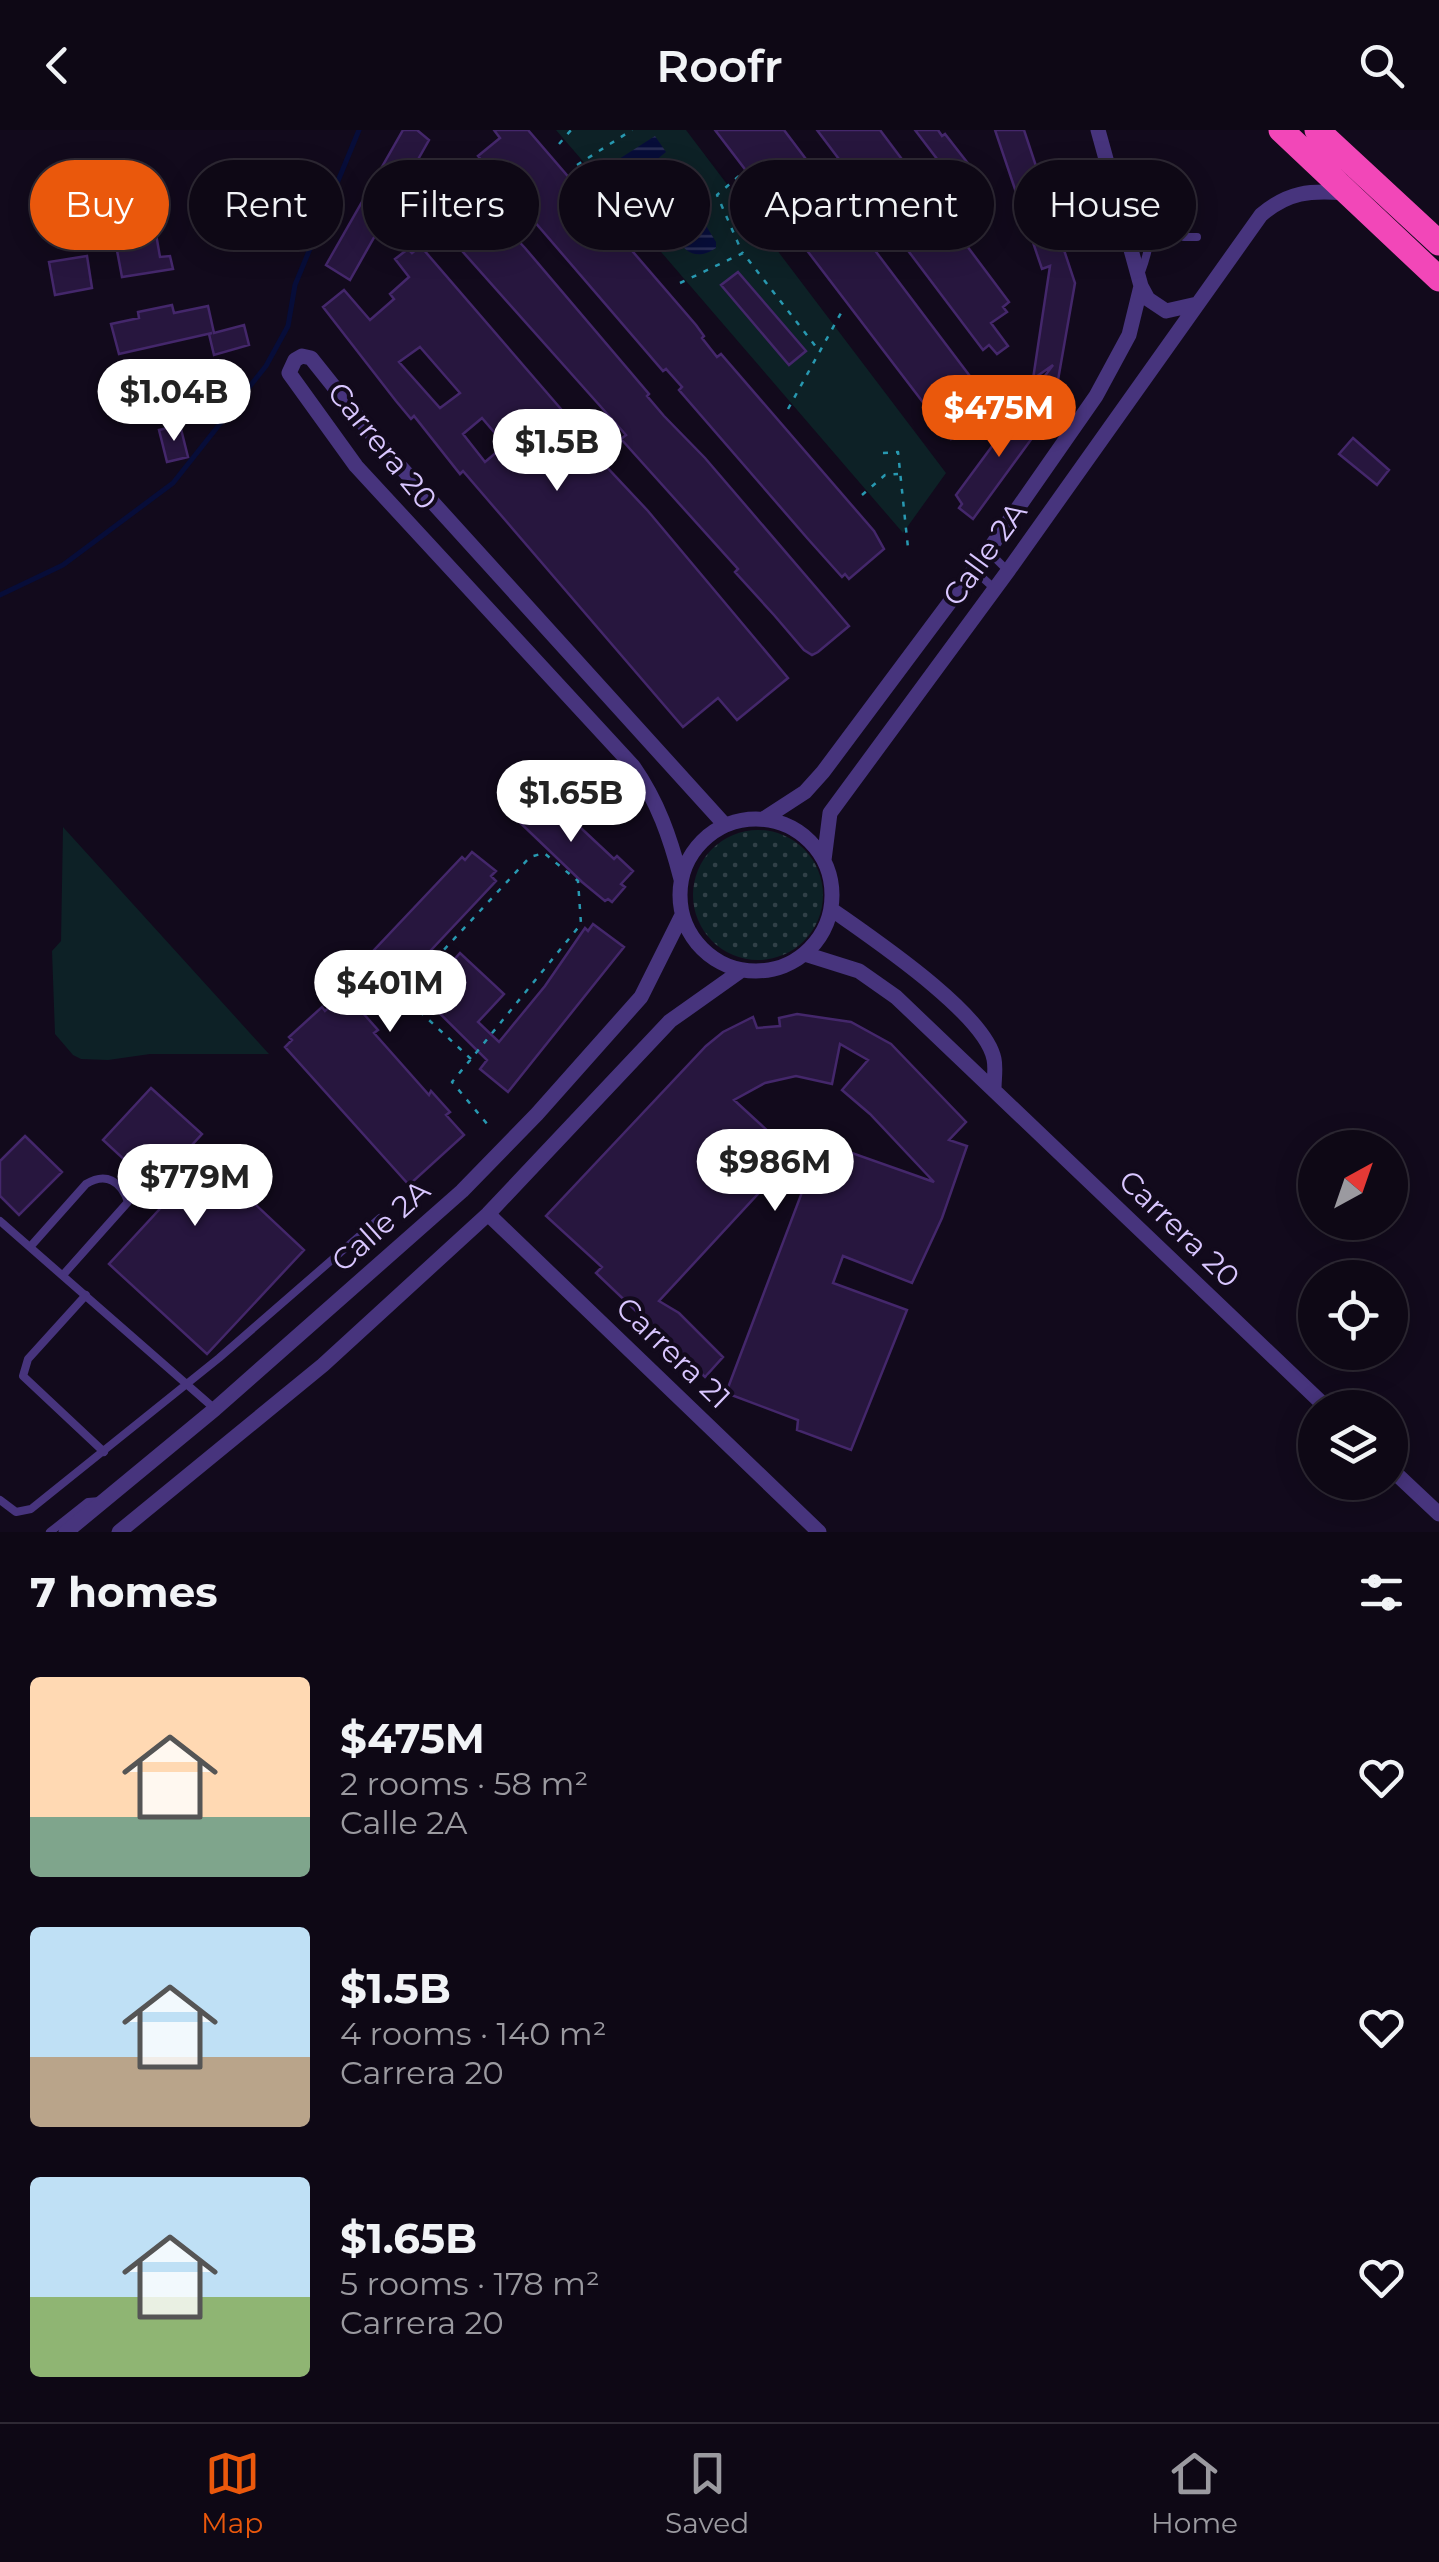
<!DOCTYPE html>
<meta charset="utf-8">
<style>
body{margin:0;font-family:Montserrat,sans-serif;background:#17111e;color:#f1f3f6;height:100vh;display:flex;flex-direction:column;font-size:38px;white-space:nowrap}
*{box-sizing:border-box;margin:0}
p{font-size:32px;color:#9b9aa0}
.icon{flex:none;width:55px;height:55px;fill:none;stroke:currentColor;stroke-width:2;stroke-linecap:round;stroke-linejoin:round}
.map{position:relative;height:1402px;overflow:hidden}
.panel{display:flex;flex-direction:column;background:#0e0815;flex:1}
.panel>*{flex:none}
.hud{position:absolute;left:30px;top:30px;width:1380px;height:90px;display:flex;gap:20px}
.needle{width:65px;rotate:40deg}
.buttons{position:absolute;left:1298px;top:1000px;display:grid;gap:20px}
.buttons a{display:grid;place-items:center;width:110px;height:110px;border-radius:50%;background:#0e0815;box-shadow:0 5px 25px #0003,0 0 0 2px #2e2934;font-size:50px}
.price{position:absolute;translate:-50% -85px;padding:0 22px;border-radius:35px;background:#fff;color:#222;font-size:32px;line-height:65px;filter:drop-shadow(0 2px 5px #0008)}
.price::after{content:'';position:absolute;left:50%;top:60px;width:30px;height:22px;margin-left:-15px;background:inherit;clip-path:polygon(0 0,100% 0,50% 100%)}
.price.selected{background:#ea580c;color:#fff}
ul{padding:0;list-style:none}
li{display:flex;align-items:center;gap:30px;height:250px;padding:0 30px}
li span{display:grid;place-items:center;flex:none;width:280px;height:200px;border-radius:10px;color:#555}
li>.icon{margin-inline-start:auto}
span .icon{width:120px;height:120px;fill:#fffc;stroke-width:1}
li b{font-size:42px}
h2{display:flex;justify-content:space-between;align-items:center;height:120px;padding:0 30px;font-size:42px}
.chip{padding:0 35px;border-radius:45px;background:#0e0815;box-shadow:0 5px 25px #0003,0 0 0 2px #2e2934;font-size:35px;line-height:90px}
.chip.selected{background:#ea580c;color:#fff}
header{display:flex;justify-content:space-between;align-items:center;height:130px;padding:0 30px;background:#0e0815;font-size:45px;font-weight:600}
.tabs{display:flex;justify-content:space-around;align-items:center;height:140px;border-top:2px solid #2e2934;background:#0e0815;font-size:28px;color:#9b9aa0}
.tabs a{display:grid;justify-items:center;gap:5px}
.tabs .selected{color:#ea580c}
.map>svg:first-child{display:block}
.grass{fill:url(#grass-dots)}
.park{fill:#0d2126}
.water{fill:url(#water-rules)}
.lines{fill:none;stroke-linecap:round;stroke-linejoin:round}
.stream{stroke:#070d39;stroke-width:5}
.building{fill:#27163e;stroke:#44276b;stroke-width:2.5;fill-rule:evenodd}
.path{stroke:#2899b1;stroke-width:2.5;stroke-dasharray:5 8;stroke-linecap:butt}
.service{stroke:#47347d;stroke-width:8}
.minor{stroke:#47347d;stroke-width:15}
.trunk{stroke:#f247b8;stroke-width:25}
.labels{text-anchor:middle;stroke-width:8;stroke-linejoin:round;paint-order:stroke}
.street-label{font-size:30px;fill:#d9c6ff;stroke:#120a1c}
</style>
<header><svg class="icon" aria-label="back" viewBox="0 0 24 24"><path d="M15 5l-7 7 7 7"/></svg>Roofr<svg class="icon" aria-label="search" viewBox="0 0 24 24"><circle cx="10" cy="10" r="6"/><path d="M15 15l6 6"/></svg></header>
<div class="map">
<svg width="1439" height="1402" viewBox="0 0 1439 1402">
<defs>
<pattern id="grass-dots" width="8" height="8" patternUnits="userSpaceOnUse" patternTransform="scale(2.5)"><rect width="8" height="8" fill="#0d2126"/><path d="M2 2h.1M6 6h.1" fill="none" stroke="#304047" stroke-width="1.8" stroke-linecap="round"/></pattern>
<pattern id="water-rules" width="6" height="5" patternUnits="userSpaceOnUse" patternTransform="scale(2.5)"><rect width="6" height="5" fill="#070d39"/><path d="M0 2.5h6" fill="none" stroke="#2b2f57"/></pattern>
</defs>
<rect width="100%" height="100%" fill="#120a1c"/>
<path class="grass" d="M693 765a65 65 0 1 1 130 0a65 65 0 1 1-130 0Z"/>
<path class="park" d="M556,0H686L946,343L903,403Z
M63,697L269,924H150L108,930L81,929L73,925L55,904L52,821L61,811Z"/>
<path class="water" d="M655,6L666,22L650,35L653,45L641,53L634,52L619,29Z
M680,61L683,66L679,72L690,85L697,81L716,112V118C685,139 674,103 660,79V75Z"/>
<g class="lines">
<path class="stream" d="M0,465L63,435L173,353L266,236L288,196L295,155L359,0"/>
</g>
<path class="building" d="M403,0H417L429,10L350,150L326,135Z
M494,0H528L696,195L704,206L702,208L717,227L721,224L874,401L884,419L849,449L845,444L842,447L808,409L679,260L682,257L666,239L663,241L478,26L500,8Z
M715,0H784L994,278L951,309Z
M817,0H880L1009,172L1003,177L1007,182L991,193L1008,216L997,224L989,215L983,220Z
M915,0H938L942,6L945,4L988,59L977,68L970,58L963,63Z
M995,0H1024L1075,153L1054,273L1027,270L1053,235L1033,249L1050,136L1042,139Z
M671,42L680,56L648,76L639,63Z
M459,47L525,118L649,264L647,266L664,286L705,328L849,496L818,522L812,525L804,520L774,485L735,442L738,439L621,309L626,305L422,76Z
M156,104L160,127L170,126L173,139L122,147L115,110Z
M418,118L423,119L567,286L591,314L588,317L648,381L788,548L737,590L718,568L683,597L463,341L460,344L414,286L411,289L396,271L323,177L344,160L370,190L394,169L390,164L409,147L395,129L408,119L412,123ZM420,217L460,263L440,278L399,232ZM482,288L505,315L485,332L463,304Z
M87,126L92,158L55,165L49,132Z
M738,142L806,221L789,235L721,155Z
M172,175L174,183L208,176L214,203L244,195L249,215L214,225L209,204L212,203L119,224L111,194L139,188L138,182Z
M1024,273L1046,289L973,389L959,378L962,374L956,365Z
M180,295L188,327L167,332L159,300Z
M1353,308L1389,340L1377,355L1339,324Z
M536,656L614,729L617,726L633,741L621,754L625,757L612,772L608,769L605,771L582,752L511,684L515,680L511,677L524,663L528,666Z
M472,722L496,741L491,746L496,751L385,869L379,863L362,882L378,900L374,903L429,965L431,961L450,982L446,985L464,1005L409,1055L285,917L292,910L289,907L322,877L325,881L357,853L351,848L361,838L359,836L462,727L465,730Z
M593,794L624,817L508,962L480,939L487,930L422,866L460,823L504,864L478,892L499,912L545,856L585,798L588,801Z
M797,884L851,892L891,914L966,992L949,1010L967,1016L942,1088L912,1153L843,1126L833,1153L907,1180L851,1320L797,1300L798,1290L726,1263L821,1012L934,1052L870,984L842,960L868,930L840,914L832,954L796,946L765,953L734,970L794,1025L659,1171L679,1183L723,1227L705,1247L596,1143L602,1137L546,1086L706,916L723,902L753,887L757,898L780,896L779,888Z
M151,958L202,1004L192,1015L304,1120L207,1224L109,1134L168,1070L103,1010Z
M25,1006L62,1042L19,1085L0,1066V1031Z"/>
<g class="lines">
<path class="path" d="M559,14L571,0
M577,35L632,0
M739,46L717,65L742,122
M680,153L743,123L820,222
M788,279L841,183
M883,323L898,322L908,418
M862,365L885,345L898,344
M471,929L402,865L530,727L544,723L578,751L581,794L471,929L452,952L488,995"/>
<path class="service" d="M1105,29C1157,47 1158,97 1141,142
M1151,104L1166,106
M1184,107H1197
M988,421L1008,441
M974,440L995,459
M0,1091L215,1279
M30,1117L86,1054C106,1042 121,1051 128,1072L63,1145
M86,1165L28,1229L23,1246L104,1322
M0,1370L16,1382L31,1379L219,1228L380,1088
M50,1402L88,1372L100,1371"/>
<path class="minor" d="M1141,156L1148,169L1166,181L1197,174
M765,688L805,662L823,642L988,421L1096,266L1129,205L1141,156L1098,0
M680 765a76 76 0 1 1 152 0a76 76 0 1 1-152 0Z
M824,730L830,683L1008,441L1261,85C1288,62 1310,60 1345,63
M681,749C670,707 658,672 633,636L356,336L289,243L295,230L302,226L311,228L378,312L725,695
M831,779C869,806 985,883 994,929C996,938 994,950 994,959
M805,824L859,841L896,867L1327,1278
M488,1084L819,1402
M1390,1338L1439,1384
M66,1402L215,1279L462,1061L537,984L641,867L682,785
M119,1402L323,1235L488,1084L670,891L742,840"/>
<path class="trunk" d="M1281,0L1439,149
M1317,0L1439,113"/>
</g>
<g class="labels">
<g class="street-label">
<text transform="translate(382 316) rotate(51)" y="10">Carrera 20</text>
<text transform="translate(985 424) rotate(-54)" y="10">Calle 2A</text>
<text transform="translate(381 1096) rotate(-42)" y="10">Calle 2A</text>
<text transform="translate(1179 1099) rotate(44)" y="10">Carrera 20</text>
<text transform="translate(673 1223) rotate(44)" y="10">Carrera 21</text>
</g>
</g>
</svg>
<div class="buttons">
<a><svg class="needle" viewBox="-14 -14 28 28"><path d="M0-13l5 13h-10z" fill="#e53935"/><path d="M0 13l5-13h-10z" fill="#9b9aa0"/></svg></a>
<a><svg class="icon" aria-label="locate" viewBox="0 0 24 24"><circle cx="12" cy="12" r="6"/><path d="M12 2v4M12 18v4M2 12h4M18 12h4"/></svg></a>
<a><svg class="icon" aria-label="layers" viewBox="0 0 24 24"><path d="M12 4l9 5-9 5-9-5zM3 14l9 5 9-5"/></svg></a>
</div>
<b class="price" style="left:174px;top:314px">$1.04B</b>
<b class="price selected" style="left:999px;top:330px">$475M</b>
<b class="price" style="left:557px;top:364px">$1.5B</b>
<b class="price" style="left:571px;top:715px">$1.65B</b>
<b class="price" style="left:390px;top:905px">$401M</b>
<b class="price" style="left:775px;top:1084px">$986M</b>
<b class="price" style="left:195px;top:1099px">$779M</b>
<div class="hud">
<a class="chip selected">Buy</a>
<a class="chip">Rent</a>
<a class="chip">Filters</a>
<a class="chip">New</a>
<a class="chip">Apartment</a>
<a class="chip">House</a>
</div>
</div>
<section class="panel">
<h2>7 homes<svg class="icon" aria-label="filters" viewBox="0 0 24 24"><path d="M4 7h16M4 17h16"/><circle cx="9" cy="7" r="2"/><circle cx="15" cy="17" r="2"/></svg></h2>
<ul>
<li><span style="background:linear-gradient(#ffd9b3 70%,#7fa58c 0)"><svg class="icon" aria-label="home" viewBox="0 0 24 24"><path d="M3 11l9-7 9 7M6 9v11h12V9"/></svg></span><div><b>$475M</b><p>2 rooms · 58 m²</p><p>Calle 2A</p></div><svg class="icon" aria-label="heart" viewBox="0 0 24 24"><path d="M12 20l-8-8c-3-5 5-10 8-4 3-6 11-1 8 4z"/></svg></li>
<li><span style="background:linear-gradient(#bfe0f5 65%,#b9a48a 0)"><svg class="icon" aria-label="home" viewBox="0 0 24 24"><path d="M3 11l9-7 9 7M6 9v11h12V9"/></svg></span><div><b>$1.5B</b><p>4 rooms · 140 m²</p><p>Carrera 20</p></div><svg class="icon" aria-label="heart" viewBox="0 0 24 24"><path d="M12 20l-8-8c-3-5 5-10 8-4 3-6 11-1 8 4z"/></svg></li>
<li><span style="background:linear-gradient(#bfe0f5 60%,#8fb573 0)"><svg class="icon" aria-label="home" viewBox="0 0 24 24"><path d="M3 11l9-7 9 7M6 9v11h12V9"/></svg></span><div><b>$1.65B</b><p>5 rooms · 178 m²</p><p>Carrera 20</p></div><svg class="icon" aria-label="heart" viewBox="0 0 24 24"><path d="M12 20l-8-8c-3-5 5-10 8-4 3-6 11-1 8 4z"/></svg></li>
</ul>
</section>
<nav class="tabs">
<a class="selected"><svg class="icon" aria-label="map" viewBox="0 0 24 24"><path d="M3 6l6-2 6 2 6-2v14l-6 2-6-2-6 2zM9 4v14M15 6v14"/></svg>Map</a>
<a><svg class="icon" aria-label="saved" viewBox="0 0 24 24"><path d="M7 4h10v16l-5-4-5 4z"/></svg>Saved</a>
<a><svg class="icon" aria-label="home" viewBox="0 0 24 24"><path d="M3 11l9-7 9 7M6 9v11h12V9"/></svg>Home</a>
</nav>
